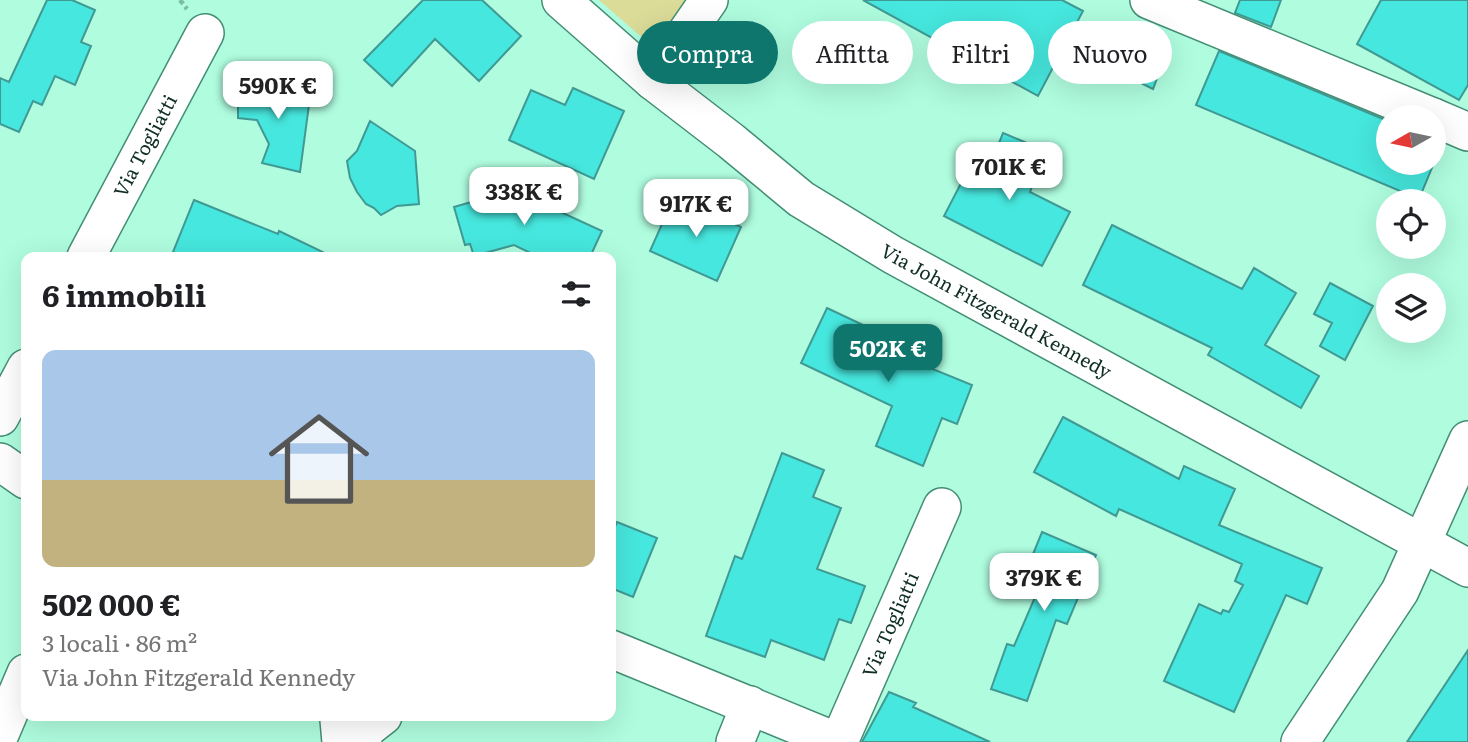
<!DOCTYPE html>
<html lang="it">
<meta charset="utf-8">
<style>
body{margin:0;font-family:Literata,serif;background:#f2f2f2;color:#202124;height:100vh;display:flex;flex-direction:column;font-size:26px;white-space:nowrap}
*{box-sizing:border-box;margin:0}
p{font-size:23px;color:#757577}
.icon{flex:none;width:38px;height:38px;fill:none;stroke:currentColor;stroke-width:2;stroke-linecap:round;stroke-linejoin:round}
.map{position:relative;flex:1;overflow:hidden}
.sheet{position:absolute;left:21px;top:252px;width:595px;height:469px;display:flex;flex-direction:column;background:#fff;border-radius:14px;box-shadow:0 7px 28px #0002}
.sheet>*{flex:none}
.banner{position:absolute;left:637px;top:21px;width:665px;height:63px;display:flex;gap:14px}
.needle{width:46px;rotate:261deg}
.buttons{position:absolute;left:1376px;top:105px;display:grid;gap:14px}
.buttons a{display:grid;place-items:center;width:70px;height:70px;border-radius:50%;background:#fff;box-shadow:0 7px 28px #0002;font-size:35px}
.price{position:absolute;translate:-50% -60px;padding:0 16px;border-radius:14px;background:#fff;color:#222;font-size:23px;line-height:46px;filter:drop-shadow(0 2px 4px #0008)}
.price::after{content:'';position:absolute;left:50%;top:42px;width:21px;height:16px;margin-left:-10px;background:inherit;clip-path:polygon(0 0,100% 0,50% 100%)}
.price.on{background:#0f766e;color:#fff}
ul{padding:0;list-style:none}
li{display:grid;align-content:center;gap:14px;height:371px;padding:0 21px}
li span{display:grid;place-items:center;height:217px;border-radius:14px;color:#555}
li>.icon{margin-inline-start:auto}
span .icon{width:126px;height:126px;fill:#fffc;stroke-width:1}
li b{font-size:30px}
h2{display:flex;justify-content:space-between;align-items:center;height:84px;padding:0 21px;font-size:30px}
.tag{padding:0 24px;border-radius:32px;background:#fff;box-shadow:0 7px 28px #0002;font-size:24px;line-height:63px}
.tag.on{background:#0f766e;color:#fff}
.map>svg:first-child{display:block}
.green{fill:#dbdc98}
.building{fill:#46e7de;stroke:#409993;stroke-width:2}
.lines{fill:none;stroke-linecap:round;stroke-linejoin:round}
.minor-casing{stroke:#438e75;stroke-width:40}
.path{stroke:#7cbba4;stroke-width:4.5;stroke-dasharray:5 3.5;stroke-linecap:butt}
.minor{stroke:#fff;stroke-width:37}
.labels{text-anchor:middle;stroke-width:5;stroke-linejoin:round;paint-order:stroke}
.street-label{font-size:19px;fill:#0f2f25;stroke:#fff}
</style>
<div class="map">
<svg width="1468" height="742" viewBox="0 0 1468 742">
<rect width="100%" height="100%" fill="#affcdf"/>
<path class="green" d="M599,0H700L661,53L645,40Z"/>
<path class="building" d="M47,0H72L95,10L81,42L91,46L75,85L55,76L42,105L33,101L19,132L0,124V78L9,82Z
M423,0H482L521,36L479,81L435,39L392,86L364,60Z
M863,0H1062L1083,11L1038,96Z
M1240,0H1281L1271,27L1235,13Z
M1381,0H1468V85L1459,100L1357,44Z
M1098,43L1161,68L1153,89L1091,58Z
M1219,51L1388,121V163H1434L1419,199L1196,105Z
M238,83L311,90L300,172L262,163L269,144L257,120L238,118Z
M573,88L624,111L594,179L509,140L531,90L565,105Z
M370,121L415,151L419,204L397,206L381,215L374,208L366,204L357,192L350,178L347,161L357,151Z
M1003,133L1046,151L1030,192L1070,212L1042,266L944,216L972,162L988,170Z
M513,190L602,231L590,257H539L514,245L474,256L470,244L465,245L454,207Z
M674,197L741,227L717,281L650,251Z
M194,200L278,234L279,231L333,257H171Z
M1112,225L1242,289L1254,268L1296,293L1265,345L1319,376L1301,408L1208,355L1212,348L1083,285Z
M1330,283L1373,306L1345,360L1320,346L1332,323L1314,314Z
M827,308L880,333L874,345L972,385L957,424L942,418L923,466L876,446L892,406L801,363Z
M1063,417L1179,479L1184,466L1235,489L1219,525L1322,568L1307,604L1286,595L1234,712L1164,681L1199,604L1221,614L1223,610L1229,612L1243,585L1235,581L1242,564L1119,509L1116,516L1034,472Z
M782,453L824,470L813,497L841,508L817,569L865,586L851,623L839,619L824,660L771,640L765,657L706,636L735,556L742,559Z
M617,522L657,538L633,597L611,588V536Z
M1042,532L1096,555L1067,624L1056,620L1027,701L991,689L1007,644L1014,646L1048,567L1031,559Z
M1468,650V742H1407Z
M889,692L916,703L913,707L990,742H862Z"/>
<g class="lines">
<defs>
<g id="minor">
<path id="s1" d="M561,0L653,81L731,141L801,199L893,255L1468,568"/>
<path d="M1149,0L1433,117"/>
<path d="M653,81L709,0"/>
<path d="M1433,117L1468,132"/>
<path id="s2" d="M86,257L205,33"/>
<path d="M0,417L26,368"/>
<path d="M0,462L26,480"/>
<path d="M611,649L838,742"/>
<path d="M340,716L339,720L341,742"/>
<path d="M0,734L26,673"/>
<path d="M362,742L365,730L383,716"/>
<path d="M735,742L750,705"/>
<path id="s3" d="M839,742L942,507"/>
<path d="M1300,742L1400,591L1468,440"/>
</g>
</defs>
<use href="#minor" class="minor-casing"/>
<path class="path" d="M180,0L187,9"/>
<use href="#minor" class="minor"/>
</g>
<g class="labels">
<g class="street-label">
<text dy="7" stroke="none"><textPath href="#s2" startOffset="126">Via Togliatti</textPath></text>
<text dy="7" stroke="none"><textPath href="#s1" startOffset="537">Via John Fitzgerald Kennedy</textPath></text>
<text dy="7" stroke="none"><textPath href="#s3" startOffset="128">Via Togliatti</textPath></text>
</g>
</g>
</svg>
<div class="buttons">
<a><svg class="needle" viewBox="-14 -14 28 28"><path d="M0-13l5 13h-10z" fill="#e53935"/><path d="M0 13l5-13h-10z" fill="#757577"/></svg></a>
<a><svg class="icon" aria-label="locate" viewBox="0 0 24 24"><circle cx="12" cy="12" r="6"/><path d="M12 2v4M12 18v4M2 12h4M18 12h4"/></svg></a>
<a><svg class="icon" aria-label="layers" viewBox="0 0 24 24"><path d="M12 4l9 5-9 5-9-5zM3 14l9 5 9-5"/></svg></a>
</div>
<b class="price" style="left:278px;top:121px">590K €</b>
<b class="price" style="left:1009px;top:202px">701K €</b>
<b class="price" style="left:524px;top:227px">338K €</b>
<b class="price" style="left:696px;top:239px">917K €</b>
<b class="price on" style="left:888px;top:384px">502K €</b>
<b class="price" style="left:1044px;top:613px">379K €</b>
<div class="banner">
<a class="tag on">Compra</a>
<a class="tag">Affitta</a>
<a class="tag">Filtri</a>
<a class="tag">Nuovo</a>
</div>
<section class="sheet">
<h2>6 immobili<svg class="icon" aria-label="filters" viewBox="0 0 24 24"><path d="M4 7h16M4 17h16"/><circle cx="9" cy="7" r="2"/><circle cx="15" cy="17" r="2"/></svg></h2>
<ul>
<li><span style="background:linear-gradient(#a9c7e8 60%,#c2b280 0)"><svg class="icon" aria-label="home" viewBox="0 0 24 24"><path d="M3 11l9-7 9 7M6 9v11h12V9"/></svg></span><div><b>502 000 €</b><p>3 locali · 86 m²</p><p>Via John Fitzgerald Kennedy</p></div></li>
</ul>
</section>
</div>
